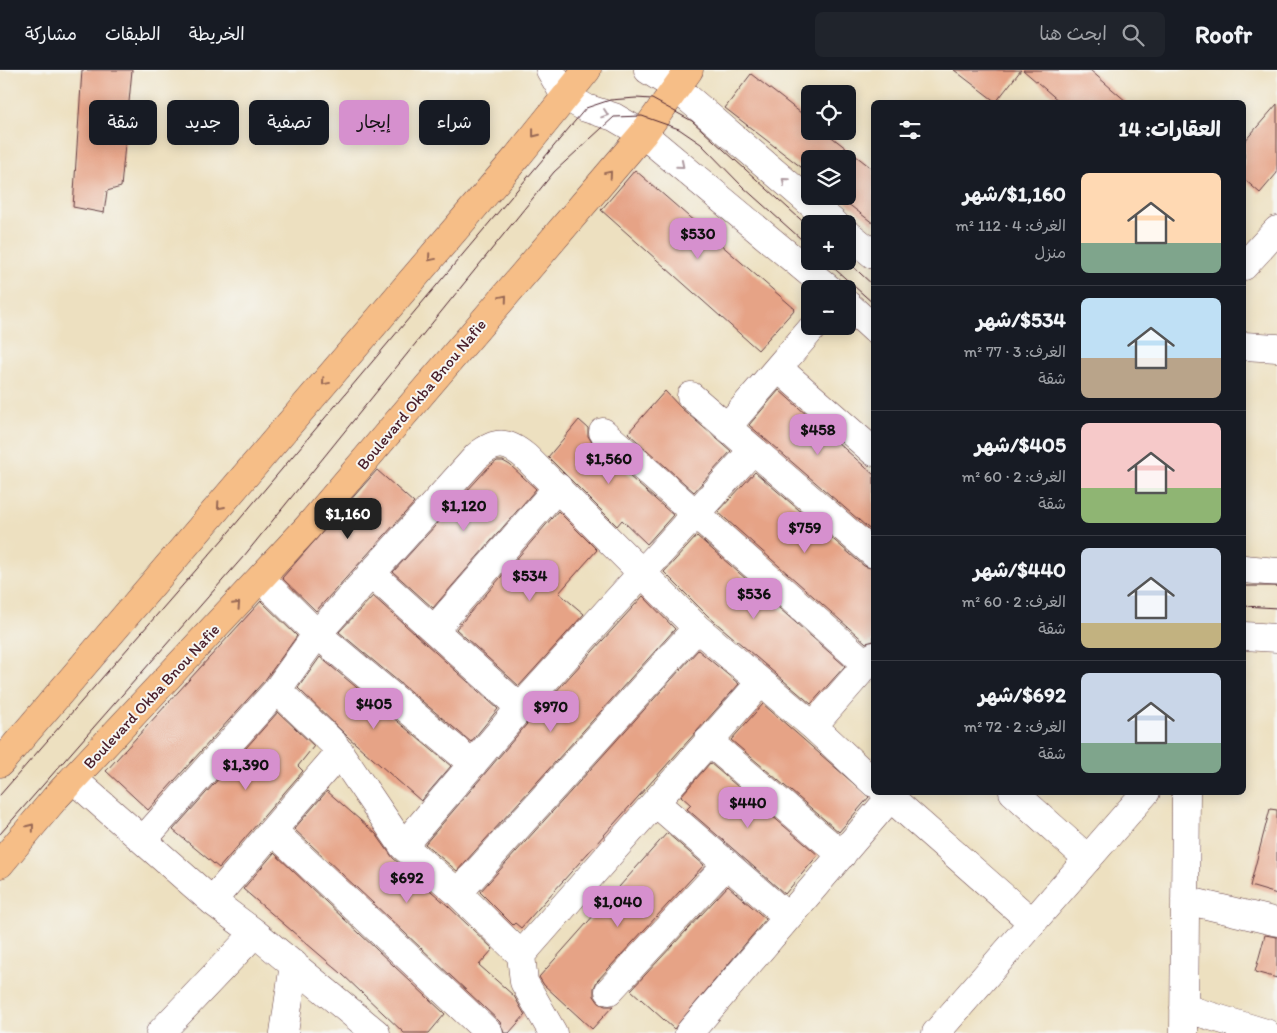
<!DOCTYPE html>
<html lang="ar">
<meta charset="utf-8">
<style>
body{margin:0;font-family:Itim,"Playpen Sans Arabic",sans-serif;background:#20242c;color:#f1f3f6;direction:rtl;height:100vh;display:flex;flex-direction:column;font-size:19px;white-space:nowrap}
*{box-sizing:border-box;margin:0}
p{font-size:16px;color:#9ea1a6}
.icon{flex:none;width:28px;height:28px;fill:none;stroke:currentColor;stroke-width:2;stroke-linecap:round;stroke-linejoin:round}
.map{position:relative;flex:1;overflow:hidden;direction:ltr}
.sheet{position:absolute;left:871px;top:30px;width:375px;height:695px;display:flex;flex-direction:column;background:#171b24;border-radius:8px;box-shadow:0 2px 12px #0003;direction:rtl}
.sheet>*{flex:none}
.guide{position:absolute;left:15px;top:30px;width:475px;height:45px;direction:rtl;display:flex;gap:10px}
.tools{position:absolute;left:801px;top:15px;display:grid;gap:10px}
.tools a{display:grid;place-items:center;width:55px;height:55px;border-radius:8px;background:#171b24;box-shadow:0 2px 12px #0003;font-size:25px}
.price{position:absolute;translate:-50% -42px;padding:0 11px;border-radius:10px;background:#d690ce;color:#111;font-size:16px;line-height:32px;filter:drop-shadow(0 1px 2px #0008)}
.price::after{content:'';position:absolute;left:50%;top:30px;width:15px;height:11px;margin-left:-8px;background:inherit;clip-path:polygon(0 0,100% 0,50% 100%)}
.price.active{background:#222;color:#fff}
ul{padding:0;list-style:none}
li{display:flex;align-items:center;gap:15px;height:125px;padding:0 25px}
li+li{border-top:1px solid #363941}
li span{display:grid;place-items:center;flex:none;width:140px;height:100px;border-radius:8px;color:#555}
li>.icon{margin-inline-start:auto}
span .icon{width:60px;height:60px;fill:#fffc;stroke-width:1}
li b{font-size:21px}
h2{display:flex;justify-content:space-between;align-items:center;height:60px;padding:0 25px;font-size:21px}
.tag{padding:0 18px;border-radius:8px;background:#171b24;box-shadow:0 2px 12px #0003;font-size:18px;line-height:45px}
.tag.active{background:#d690ce;color:#111}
header{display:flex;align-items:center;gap:30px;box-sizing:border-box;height:70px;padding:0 25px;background:#171b24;border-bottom:1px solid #363941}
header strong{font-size:24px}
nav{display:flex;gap:28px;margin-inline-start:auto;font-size:18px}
.search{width:350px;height:45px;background:#20242c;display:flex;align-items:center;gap:12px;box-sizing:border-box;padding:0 18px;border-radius:8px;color:#9ea1a6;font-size:19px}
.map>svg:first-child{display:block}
.building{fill:#e6a386}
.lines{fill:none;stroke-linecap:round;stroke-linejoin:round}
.minor-casing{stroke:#623c41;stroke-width:29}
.major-casing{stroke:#623c41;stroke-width:29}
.minor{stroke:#fff;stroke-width:28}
.major{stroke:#f6be87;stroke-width:28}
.tram{stroke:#4a1f2b;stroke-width:1}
.oneway{stroke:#ae9aa0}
.oneway2{stroke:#976754}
.labels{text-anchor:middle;stroke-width:4;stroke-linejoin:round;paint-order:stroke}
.street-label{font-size:16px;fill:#4a1f2b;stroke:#f6f6f2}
</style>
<header>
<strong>Roofr</strong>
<div class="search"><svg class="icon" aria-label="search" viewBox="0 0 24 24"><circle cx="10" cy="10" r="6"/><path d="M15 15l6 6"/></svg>ابحث هنا</div>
<nav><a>الخريطة</a><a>الطبقات</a><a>مشاركة</a></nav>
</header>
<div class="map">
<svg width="1277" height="963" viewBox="0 0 1277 963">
<rect width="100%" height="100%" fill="#f6f6f2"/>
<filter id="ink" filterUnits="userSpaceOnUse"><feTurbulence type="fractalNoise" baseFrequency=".02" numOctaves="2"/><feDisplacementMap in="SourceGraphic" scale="10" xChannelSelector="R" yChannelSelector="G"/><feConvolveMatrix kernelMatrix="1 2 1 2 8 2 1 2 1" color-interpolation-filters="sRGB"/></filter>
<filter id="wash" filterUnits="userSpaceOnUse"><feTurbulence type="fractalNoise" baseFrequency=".0096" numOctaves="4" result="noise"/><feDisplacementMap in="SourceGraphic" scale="20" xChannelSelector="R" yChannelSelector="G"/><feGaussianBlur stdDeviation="1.12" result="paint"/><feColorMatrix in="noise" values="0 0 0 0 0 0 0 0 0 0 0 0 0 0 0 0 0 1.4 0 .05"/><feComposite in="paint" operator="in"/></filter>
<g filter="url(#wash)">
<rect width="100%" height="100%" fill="#ede0c0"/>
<g id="blocks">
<path class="building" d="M82,0H132L121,117L107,121L104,143L73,137Z
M954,0H1021L996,32Z
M1023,0H1090L1127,32H1060Z
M751,4L810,50V61H824L874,100V154L838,126H848V89H810V104L725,38Z
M1277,34V103L1260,123L1244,109V72Z
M635,100L795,239L758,280L601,140Z
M779,320L874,405V463L749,355Z
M665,321L681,338L731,381L694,422L628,363Z
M579,350L588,358V366L593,374L673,445L647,474L622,450L617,456L548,387Z
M497,391H503L510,395L536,419L433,538L393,502L488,398Z
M377,400L414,433L316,541L282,508Z
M755,402L864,496L874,499V571L866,573L718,442Z
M558,441L597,480L559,523L584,544L519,616L456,559Z
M697,466L845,596L811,634L708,546L664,502Z
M373,526L498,639L471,672L339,562Z
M643,526L675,559L457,801L425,774L532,648Z
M261,531L297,566L265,610L148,740L106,701Z
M698,580L739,614L521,858L515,853L513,855L480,822Z
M320,587L451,696L421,731L348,667L298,618Z
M763,634L869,727L839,762L731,670Z
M278,642L314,676L298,696L303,701L219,798L173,760Z
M710,693L818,785L785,824L687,739L691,735L681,726Z
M327,721L376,764L393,788L447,835L493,879L479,895L514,926L525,945L509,963H504L500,952L294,759Z
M1270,739L1277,740V824L1250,816Z
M667,763L704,795L597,911L594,918V926L599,933L605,936H613L592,959L544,915L539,907Z
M274,783L445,944L429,963H404L341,903L243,819Z
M728,816L766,849L674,959L631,920Z
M1265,865L1277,867V908L1255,902Z"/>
</g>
</g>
<g filter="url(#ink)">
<use href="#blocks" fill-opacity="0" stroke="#623c41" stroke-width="1"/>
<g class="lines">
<defs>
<path id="minor" d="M550,0L565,26L586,38L614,47L643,64L829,219
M648,0L675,17L835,154
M848,164L874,185
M1244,196L1277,160
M848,235L874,259
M1244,276L1277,278
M778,298L874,382
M691,326L874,484
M727,357L814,256
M603,362L867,595
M1244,499L1277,502
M371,503L520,638
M261,509L317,564L473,694
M434,560L558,417
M1244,566L1277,568
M277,620L333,673L403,776L458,823L521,885
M813,656L874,586
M708,671L842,785
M73,709L212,831L255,863L376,963
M884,722L1032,852
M1013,722L1088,789
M656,733L788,847
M273,761L489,963
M144,769L277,620L317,564L477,386C496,370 507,371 526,387L697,558L813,656L874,713
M403,776L520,638L753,380
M458,823L697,558
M1185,830L1277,852
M212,831L340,682
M609,921L727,794
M1184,938L1266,963
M160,963L255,863
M284,963L294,894
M553,963L524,912L521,885L760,613
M689,963L895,722
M936,963L1146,722
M1184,963L1186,722"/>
<path id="major" d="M0,693L517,87L587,0
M0,794L56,727L307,458L643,64L689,0"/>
</defs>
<use href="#minor" class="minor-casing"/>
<use href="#major" class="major-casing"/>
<use href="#minor" class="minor"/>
<use href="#major" class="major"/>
<path class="tram" d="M826,191L874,234
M847,191L874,216
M1244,516H1277
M1244,536L1277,538
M0,725L223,469L586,38L610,30L636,28L652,29L692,51L810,158
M0,764L244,486L554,102L614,47L642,46L679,59L701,74L743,117L810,177"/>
</g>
<defs><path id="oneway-chevron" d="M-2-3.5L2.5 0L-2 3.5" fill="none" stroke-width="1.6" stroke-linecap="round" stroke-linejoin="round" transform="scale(1.25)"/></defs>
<g class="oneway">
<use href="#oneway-chevron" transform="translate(605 44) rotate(19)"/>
<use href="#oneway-chevron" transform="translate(681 95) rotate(40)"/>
<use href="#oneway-chevron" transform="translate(785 111) rotate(-139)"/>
</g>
<g class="oneway2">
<use href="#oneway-chevron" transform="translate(535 64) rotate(128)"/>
<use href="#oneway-chevron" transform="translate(609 104) rotate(-50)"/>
<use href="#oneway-chevron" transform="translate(431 188) rotate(130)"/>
<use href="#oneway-chevron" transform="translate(504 228) rotate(-50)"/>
<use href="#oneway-chevron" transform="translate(325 312) rotate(130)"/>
<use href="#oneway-chevron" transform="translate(220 436) rotate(131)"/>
<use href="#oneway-chevron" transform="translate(237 535) rotate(-47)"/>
<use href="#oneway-chevron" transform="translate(31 757) rotate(-51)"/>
</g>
</g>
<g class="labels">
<g class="street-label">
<text transform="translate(421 324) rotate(-50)" y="6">Boulevard Okba Bnou Nafie</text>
<text transform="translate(151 626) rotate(-47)" y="6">Boulevard Okba Bnou Nafie</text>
</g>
</g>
</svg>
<div class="tools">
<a><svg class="icon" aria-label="locate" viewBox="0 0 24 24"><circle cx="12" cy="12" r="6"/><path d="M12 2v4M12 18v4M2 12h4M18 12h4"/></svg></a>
<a><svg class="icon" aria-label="layers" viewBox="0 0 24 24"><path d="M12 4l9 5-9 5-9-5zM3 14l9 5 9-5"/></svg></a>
<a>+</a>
<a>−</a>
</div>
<b class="price" style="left:698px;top:190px">$530</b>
<b class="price" style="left:818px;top:386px">$458</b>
<b class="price" style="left:609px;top:415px">$1,560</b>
<b class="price" style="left:464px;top:462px">$1,120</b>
<b class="price active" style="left:348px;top:470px">$1,160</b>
<b class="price" style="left:805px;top:484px">$759</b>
<b class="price" style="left:530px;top:532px">$534</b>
<b class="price" style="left:754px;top:550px">$536</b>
<b class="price" style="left:374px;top:660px">$405</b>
<b class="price" style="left:551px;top:663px">$970</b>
<b class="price" style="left:246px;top:721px">$1,390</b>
<b class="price" style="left:748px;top:759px">$440</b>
<b class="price" style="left:407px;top:834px">$692</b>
<b class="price" style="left:618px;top:858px">$1,040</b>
<div class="guide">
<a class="tag">شراء</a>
<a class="tag active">إيجار</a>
<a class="tag">تصفية</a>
<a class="tag">جديد</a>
<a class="tag">شقة</a>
</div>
<section class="sheet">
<h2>العقارات: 14<svg class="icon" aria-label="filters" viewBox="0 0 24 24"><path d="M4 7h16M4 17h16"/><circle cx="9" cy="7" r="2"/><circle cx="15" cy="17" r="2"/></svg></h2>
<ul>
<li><span style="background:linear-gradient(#ffd9b3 70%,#7fa58c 0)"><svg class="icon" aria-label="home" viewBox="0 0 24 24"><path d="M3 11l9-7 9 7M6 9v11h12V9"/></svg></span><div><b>$1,160/شهر</b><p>الغرف: 4 · 112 m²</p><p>منزل</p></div></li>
<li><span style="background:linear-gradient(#bfe0f5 60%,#b9a48a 0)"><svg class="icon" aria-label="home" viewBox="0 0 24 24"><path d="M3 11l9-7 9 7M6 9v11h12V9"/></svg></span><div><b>$534/شهر</b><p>الغرف: 3 · 77 m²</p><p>شقة</p></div></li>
<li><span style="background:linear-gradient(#f6c9c9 65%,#8fb573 0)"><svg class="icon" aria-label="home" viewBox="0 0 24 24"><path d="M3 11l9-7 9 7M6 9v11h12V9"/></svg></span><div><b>$405/شهر</b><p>الغرف: 2 · 60 m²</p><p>شقة</p></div></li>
<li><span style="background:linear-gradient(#c9d6e8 75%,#c2b280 0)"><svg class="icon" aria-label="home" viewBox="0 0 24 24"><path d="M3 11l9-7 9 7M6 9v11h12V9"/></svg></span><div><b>$440/شهر</b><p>الغرف: 2 · 60 m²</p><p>شقة</p></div></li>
<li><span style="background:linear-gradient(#c9d6e8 70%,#7fa58c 0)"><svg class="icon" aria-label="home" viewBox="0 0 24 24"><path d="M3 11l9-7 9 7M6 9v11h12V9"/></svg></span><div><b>$692/شهر</b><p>الغرف: 2 · 72 m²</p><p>شقة</p></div></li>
</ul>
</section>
</div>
